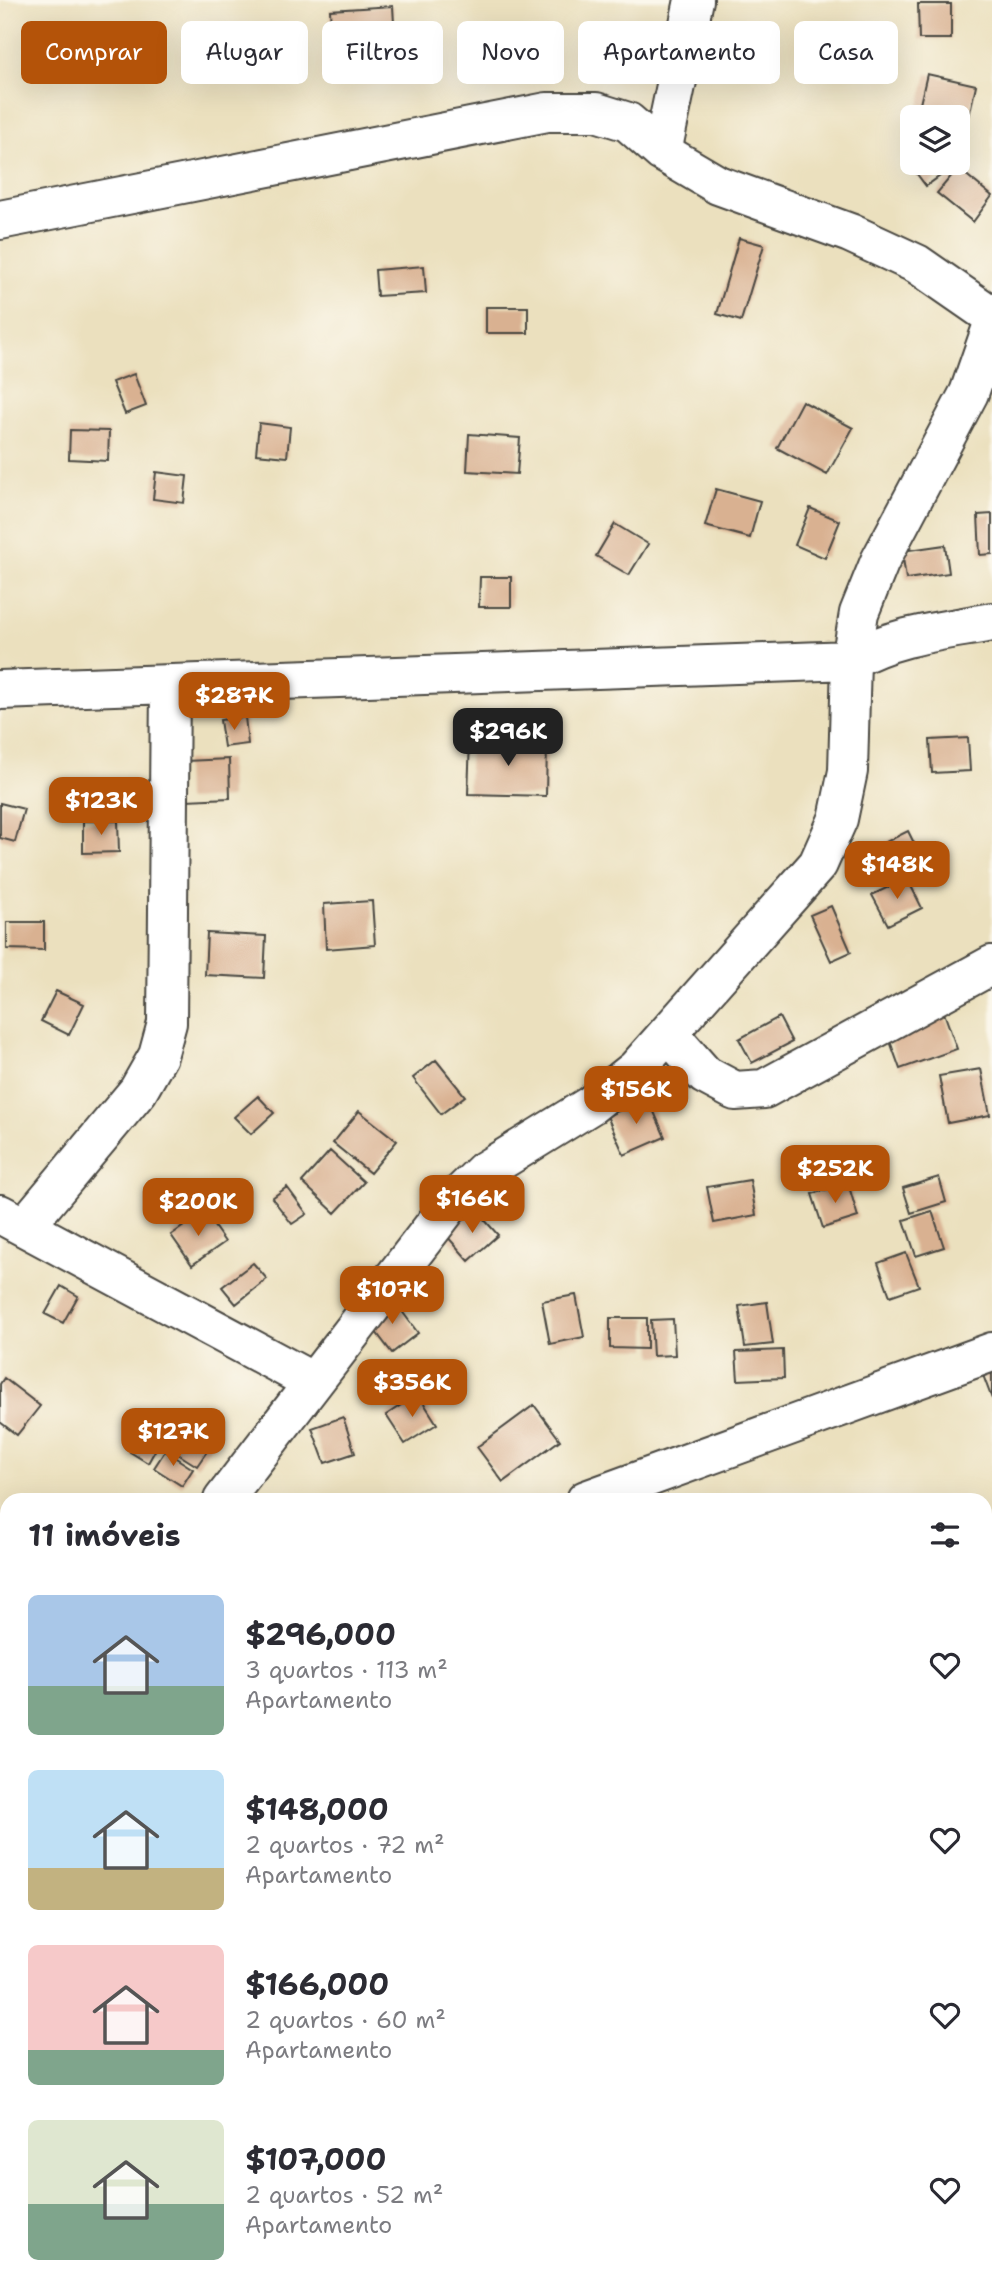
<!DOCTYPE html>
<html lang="pt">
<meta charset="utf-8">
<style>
body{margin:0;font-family:"Shantell Sans",sans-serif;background:#f2f2f3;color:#2b2b33;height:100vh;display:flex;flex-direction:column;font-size:26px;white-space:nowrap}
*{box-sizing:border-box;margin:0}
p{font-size:23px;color:#7c7c81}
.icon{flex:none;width:38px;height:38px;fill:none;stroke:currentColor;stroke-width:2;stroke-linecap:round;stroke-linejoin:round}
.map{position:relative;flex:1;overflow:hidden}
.drawer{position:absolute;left:0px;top:1493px;width:992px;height:800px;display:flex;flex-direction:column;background:#fff;border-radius:21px 21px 0 0;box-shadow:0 7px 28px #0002}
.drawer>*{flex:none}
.banner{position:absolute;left:21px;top:21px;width:950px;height:63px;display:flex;gap:14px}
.controls{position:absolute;left:900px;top:105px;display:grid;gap:14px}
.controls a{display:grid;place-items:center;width:70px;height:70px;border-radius:10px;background:#fff;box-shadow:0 7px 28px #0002;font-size:35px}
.price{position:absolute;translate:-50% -60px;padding:0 16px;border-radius:14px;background:#b45309;color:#fff;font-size:23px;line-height:46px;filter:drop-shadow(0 2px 4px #0008)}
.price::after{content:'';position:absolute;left:50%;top:42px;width:21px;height:16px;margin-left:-10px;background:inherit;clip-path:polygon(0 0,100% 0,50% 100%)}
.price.on{background:#222;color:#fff}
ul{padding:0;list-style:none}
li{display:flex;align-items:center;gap:21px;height:175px;padding:0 28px}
li span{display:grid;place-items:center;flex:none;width:196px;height:140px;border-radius:10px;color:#555}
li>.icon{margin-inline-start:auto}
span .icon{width:84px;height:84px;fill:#fffc;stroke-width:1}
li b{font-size:30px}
h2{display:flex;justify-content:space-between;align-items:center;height:84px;padding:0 28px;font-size:30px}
.tag{padding:0 24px;border-radius:10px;background:#fff;box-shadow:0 7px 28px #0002;font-size:24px;line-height:63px}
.tag.on{background:#b45309;color:#fff}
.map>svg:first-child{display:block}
.building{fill:#d9b191}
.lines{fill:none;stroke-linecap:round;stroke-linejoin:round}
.minor-casing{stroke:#484641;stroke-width:42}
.minor{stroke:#fff;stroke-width:38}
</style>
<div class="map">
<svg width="992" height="2292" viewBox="0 0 992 2292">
<rect width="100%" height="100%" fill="#fbf7ec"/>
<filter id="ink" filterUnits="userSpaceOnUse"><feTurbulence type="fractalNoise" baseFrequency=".0143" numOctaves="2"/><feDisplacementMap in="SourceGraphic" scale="14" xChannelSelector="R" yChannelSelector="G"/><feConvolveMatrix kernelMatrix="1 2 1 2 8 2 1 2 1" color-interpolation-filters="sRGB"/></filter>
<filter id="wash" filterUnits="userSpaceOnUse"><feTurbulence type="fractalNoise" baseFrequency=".00686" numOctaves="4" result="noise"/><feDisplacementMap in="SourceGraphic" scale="28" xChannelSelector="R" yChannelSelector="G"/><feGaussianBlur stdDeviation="1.57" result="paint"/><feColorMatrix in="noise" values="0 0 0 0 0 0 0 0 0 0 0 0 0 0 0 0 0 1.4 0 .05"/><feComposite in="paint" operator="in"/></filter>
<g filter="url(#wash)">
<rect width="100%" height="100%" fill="#ebe0be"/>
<g id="blocks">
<path class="building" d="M918,4H951V39H919Z
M393,6L395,41L332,45L330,10Z
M927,74L976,85L966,130L957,128V117H917Z
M912,159V163H951L954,166L926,186L908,162Z
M958,168L992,196L973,222L937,193Z
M739,238L764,245L741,321L717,314Z
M424,266L426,293L377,296L375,270Z
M486,307H528V333H486Z
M134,374L146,406L125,414L112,382Z
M802,401L853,428L827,475L777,448Z
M259,423L290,427L287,457L256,454Z
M70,430L109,431L108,461L69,459Z
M469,434L520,438L517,474L467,471Z
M156,472L187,476L184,503L153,499Z
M716,489L760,501L750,538L705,526Z
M810,508L840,521L825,558L795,545Z
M992,514V554L980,555L978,515Z
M615,524L648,544L629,575L596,556Z
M945,545L949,573L906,579L902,551Z
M480,577H511V607H479Z
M245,717L248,744L224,747L220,720Z
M968,738L970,771L932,773L930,740Z
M470,740L547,742L546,796L468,794Z
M229,759L230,798L186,800L185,761Z
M0,803L24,809L15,842L0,838Z
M83,821H118L119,852L83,853Z
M908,831L920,855L896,867L884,843Z
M907,878L922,908L888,925L872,895Z
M372,901L375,945L326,949L324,904Z
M831,906L851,952L831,961L810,915Z
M7,922H44V950L7,949Z
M207,933L266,936L264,978L205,975Z
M56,991L84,1004L69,1035L41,1021Z
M943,1010L957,1049L900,1069L886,1030Z
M779,1017L792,1042L752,1063L739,1039Z
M436,1060L465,1096L441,1114L413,1078Z
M981,1069L990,1115L948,1123L939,1076Z
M258,1096L274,1113L251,1134L234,1117Z
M648,1098L665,1137L624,1155L607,1116Z
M359,1111L397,1141L370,1173L333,1143Z
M330,1151L364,1182L335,1213L302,1182Z
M939,1177L946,1202L911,1213L903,1188Z
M750,1180L756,1215L714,1223L707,1187Z
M848,1183L858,1217L823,1228L812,1194Z
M287,1187L307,1214L292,1224L272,1198Z
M475,1209L498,1235L469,1261L446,1235Z
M932,1211L944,1247L916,1256L904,1220Z
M204,1212L225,1242L192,1265L171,1235Z
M906,1253L919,1286L890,1296L878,1263Z
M253,1263L267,1279L236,1304L222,1287Z
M61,1286L78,1296L63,1323L45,1314Z
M576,1295L584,1337L550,1344L542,1301Z
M393,1299L418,1333L392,1353L366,1319Z
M767,1302L773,1344L745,1347L739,1306Z
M610,1318H647V1349L610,1348Z
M673,1319L675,1355L653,1356L651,1320Z
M783,1350L784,1378L738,1380L736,1352Z
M992,1371V1399L983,1375Z
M4,1378L40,1406L17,1435L0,1422V1384Z
M418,1394L437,1424L405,1444L386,1415Z
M534,1405L560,1440L503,1482L477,1447Z
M153,1410L172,1420L148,1463L130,1452Z
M343,1417L355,1453L325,1463L312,1428Z
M189,1420L216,1438L197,1466L170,1449Z
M165,1451L193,1469L182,1486L154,1468Z
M2,1650L7,1655V1686L1,1692Z
M992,1938V1964L985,1965V1939Z
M992,2152V2224H990L985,2153Z
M669,2286H695V2289L670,2292Z"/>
</g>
</g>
<g filter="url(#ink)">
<use href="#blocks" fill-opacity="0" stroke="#484641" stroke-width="2"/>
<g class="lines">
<defs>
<path id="minor" d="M662,152L694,0
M0,220L547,112H596L628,122L662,152L718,185L850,233L917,264L992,316
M0,690L851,660C894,635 943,631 992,622
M668,1033L705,1075L735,1091L764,1089L992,965
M0,1214L313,1382
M26,1225L138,1091L158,1056L167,1023L170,685
M223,1500L452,1202L484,1171L591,1105L636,1069L818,864L838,819L848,771L851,660L859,613L880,561L969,393L992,327
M586,1500L992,1352
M0,1620L7,1625
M985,1752L992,1751
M0,1916L7,1899
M985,2112L992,2111
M641,2286V2292"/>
</defs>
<use href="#minor" class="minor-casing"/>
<use href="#minor" class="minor"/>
</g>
</g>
</svg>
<div class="controls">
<a><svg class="icon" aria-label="layers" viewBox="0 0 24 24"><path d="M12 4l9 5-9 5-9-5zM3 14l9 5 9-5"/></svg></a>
</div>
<b class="price" style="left:234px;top:732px">$287K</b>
<b class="price on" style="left:508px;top:768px">$296K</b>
<b class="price" style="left:101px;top:837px">$123K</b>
<b class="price" style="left:897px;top:901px">$148K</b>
<b class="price" style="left:636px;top:1126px">$156K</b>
<b class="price" style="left:835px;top:1205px">$252K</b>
<b class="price" style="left:472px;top:1235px">$166K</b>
<b class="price" style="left:198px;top:1238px">$200K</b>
<b class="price" style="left:392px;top:1326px">$107K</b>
<b class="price" style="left:412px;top:1419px">$356K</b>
<b class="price" style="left:173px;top:1468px">$127K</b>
<div class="banner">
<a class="tag on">Comprar</a>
<a class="tag">Alugar</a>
<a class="tag">Filtros</a>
<a class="tag">Novo</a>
<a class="tag">Apartamento</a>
<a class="tag">Casa</a>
</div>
<section class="drawer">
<h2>11 imóveis<svg class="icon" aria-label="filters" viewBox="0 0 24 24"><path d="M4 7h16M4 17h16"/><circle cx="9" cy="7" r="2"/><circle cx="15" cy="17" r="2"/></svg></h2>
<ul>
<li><span style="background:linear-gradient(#a9c7e8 65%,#7fa58c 0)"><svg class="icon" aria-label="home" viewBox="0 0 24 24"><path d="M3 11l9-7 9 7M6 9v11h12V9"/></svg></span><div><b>$296,000</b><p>3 quartos · 113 m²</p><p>Apartamento</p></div><svg class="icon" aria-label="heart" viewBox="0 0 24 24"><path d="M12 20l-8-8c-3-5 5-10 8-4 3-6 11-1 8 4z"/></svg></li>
<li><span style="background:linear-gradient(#bfe0f5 70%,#c2b280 0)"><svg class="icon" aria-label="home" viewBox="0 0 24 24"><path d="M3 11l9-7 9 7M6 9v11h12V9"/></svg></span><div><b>$148,000</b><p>2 quartos · 72 m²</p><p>Apartamento</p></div><svg class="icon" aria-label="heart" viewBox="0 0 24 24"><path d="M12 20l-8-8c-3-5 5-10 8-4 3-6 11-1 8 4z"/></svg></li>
<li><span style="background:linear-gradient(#f6c9c9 75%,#7fa58c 0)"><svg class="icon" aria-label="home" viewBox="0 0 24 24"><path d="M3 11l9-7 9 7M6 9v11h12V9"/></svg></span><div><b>$166,000</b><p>2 quartos · 60 m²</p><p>Apartamento</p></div><svg class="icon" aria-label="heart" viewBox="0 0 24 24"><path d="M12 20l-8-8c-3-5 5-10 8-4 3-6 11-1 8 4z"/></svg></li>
<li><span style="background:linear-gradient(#dfe7d0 60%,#7fa58c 0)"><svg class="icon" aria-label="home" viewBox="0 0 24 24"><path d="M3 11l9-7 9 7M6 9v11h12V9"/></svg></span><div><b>$107,000</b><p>2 quartos · 52 m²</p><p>Apartamento</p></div><svg class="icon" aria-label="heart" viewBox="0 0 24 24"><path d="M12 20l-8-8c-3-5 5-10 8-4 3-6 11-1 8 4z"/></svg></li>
</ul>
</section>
</div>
